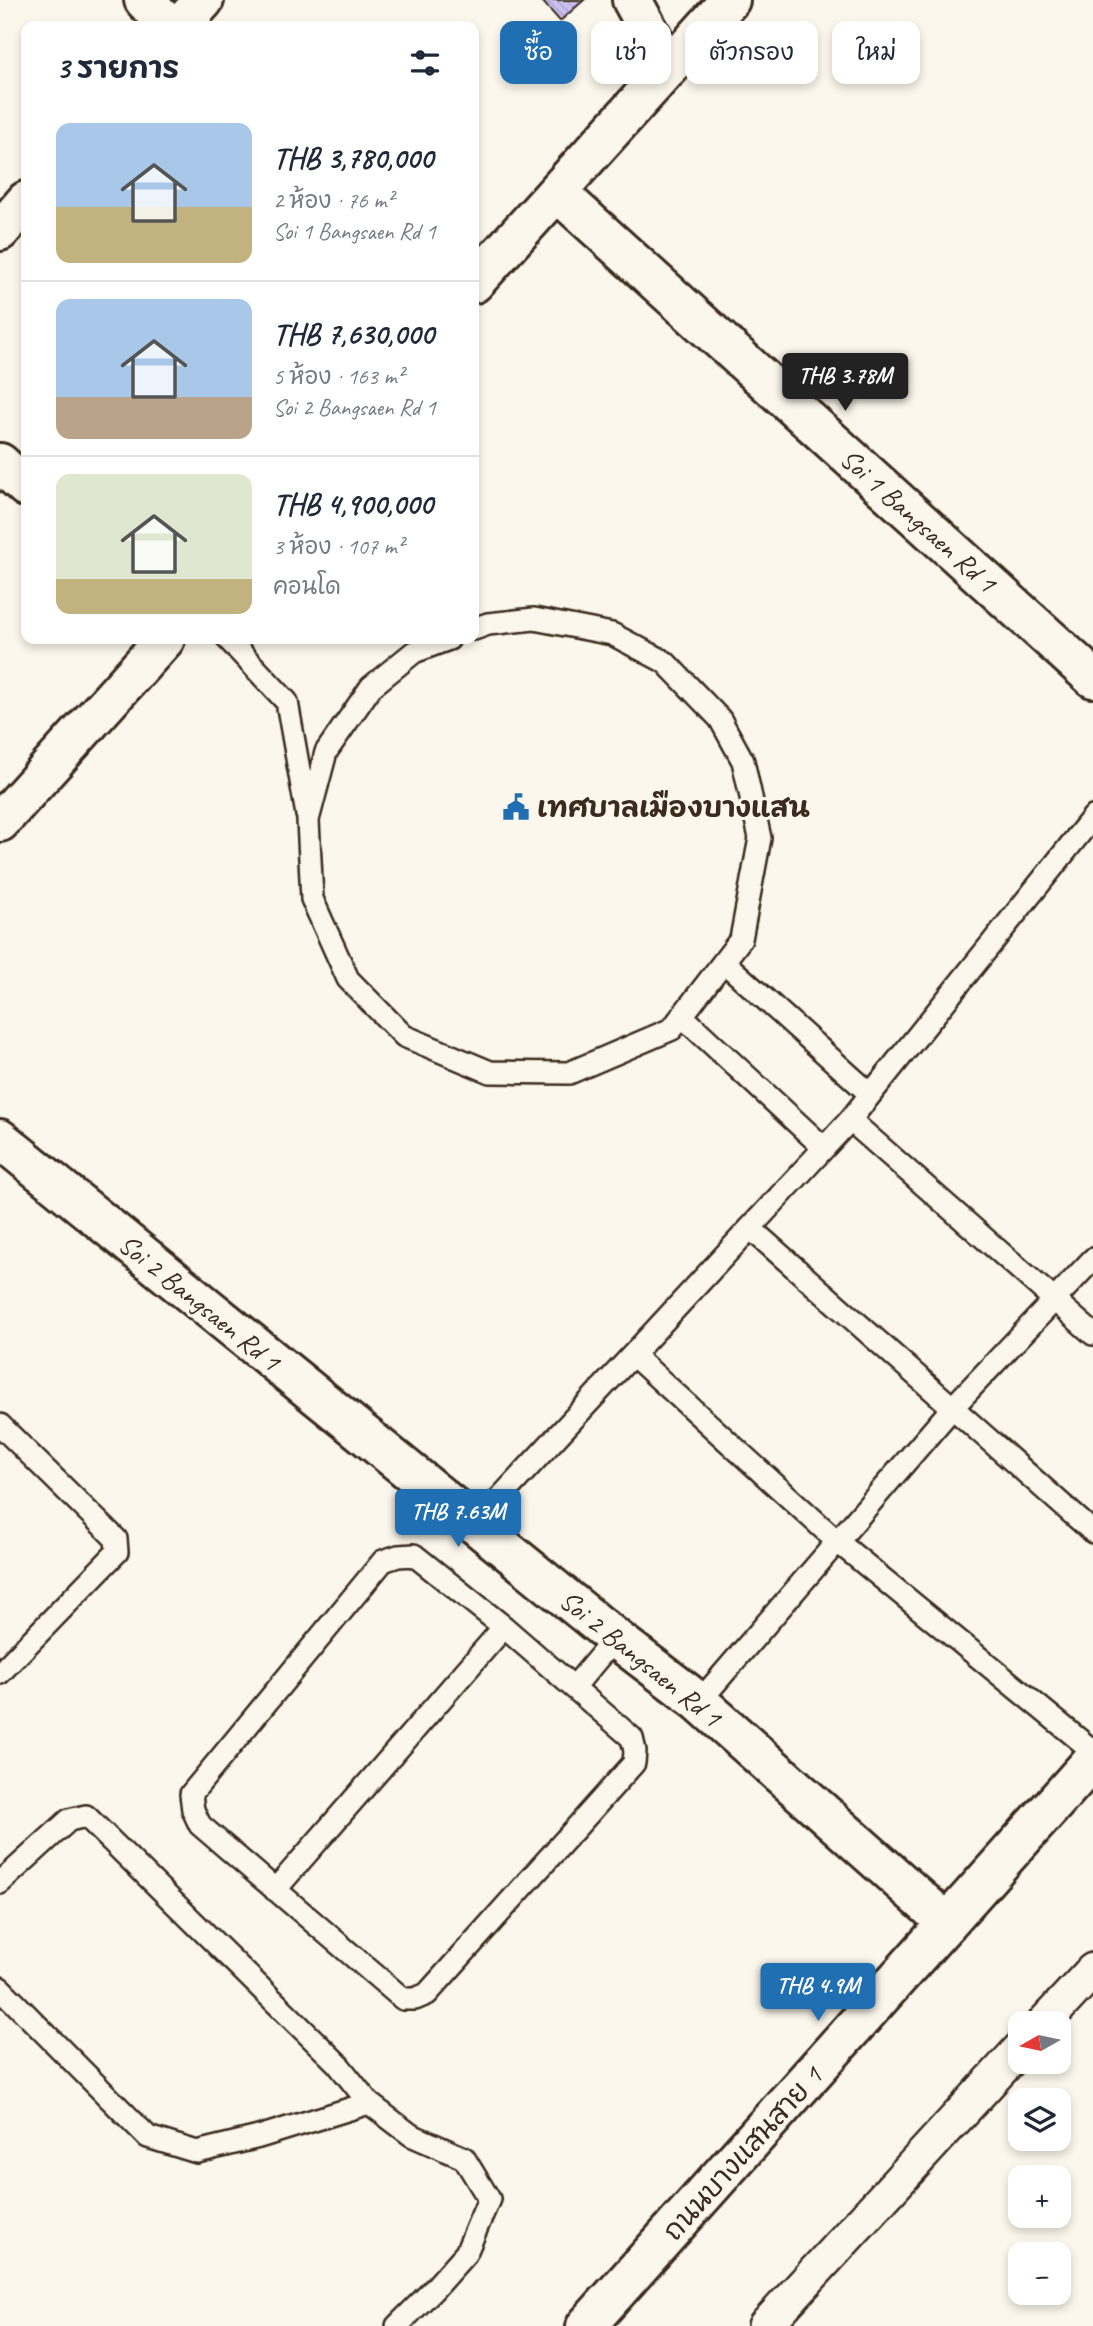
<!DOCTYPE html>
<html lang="th">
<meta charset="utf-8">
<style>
body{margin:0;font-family:Caveat,"Playpen Sans Thai",sans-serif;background:#f2f2f3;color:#1f2937;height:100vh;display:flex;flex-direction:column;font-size:26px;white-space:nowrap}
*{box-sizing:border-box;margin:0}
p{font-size:23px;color:#747a83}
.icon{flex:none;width:38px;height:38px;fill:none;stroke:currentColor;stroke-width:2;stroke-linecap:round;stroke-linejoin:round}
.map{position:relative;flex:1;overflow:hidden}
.side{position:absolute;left:21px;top:21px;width:458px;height:623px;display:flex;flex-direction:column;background:#fff;border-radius:14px;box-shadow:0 4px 10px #0003}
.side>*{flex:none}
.guide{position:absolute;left:500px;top:21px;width:486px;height:63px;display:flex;gap:14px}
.needle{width:46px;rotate:261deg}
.controls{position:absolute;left:1008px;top:2011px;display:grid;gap:14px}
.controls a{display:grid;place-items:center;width:63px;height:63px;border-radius:14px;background:#fff;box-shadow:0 4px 10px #0003;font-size:35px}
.price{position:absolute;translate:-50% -60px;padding:0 16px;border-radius:7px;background:#1f6fb2;color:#fff;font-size:23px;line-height:46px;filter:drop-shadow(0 2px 4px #0008)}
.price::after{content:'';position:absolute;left:50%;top:42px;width:21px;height:16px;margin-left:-10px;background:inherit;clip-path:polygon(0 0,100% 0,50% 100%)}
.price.selected{background:#222;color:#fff}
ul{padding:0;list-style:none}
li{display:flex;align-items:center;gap:21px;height:175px;padding:0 35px}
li+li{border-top:2px solid #e0e1e3}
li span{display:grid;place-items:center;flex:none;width:196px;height:140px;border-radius:14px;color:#555}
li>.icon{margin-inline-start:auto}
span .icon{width:84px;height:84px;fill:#fffc;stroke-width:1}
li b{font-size:30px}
h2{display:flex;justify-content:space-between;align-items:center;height:84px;padding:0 35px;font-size:30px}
.tag{padding:0 24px;border-radius:14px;background:#fff;box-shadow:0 4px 10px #0003;font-size:24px;line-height:63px}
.tag.selected{background:#1f6fb2;color:#fff}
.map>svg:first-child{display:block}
.building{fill:url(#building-back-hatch);stroke:#3b2a1e;stroke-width:2}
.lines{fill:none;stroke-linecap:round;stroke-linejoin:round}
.service-casing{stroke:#3b2a1e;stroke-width:26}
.pedestrian-casing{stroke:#3b2a1e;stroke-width:38}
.minor-casing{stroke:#3b2a1e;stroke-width:44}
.tertiary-casing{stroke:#3b2a1e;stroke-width:44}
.secondary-casing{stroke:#3b2a1e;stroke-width:44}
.service{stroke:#fbf7ec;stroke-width:21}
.pedestrian{stroke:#fbf7ec;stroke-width:33}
.minor{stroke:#fbf7ec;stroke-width:38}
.tertiary{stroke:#fbf7ec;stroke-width:38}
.secondary{stroke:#fbf7ec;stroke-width:38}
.labels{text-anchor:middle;stroke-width:6;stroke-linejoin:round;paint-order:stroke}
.street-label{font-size:28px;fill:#3b2a1e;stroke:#fbf7ec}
.poi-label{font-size:28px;font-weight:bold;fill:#3b2a1e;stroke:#fbf7ec;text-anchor:start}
</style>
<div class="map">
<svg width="1093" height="2326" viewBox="0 0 1093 2326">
<defs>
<pattern id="building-back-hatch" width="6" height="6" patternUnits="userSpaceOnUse" patternTransform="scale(1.75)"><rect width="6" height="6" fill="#ccc0f2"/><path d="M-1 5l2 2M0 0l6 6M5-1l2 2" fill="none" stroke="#b0a5cf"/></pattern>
</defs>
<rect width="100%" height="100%" fill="#fbf7ec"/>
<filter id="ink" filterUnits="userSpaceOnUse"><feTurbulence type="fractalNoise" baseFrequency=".0143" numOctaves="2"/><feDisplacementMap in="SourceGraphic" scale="14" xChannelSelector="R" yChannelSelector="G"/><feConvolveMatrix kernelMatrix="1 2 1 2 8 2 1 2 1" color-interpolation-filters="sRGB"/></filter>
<g filter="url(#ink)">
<path class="building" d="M541,0H584L560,21Z"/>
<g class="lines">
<defs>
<path id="service" d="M228,639L287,702L307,815
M449,639L414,652L371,687L326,752L308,820L312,899L348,979L404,1036L490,1072L569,1073L672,1029L741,939L760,838L743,761L720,719L665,662L612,634L534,619L488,624L474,629
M724,962L870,1094
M682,1016L824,1148
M850,1120L1093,1334
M750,1228L1093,1532
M633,1355L838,1542L1093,1751
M0,1425L116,1539L117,1552L0,1673
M475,1525L850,1120L1093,817
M414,1555L504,1627L632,1738L635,1751L634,1763L427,1994L415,1999H403L200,1825L193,1810L191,1794L383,1561L398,1556Z
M574,1687L615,1638
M699,1702L953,1407L1093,1259
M0,1883L69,1820L86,1816L337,2063L369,2103L411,2135L464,2158L489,2199L466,2253L433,2290L397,2326
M275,1890L504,1627
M0,1988L148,2137L197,2152L259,2137L369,2103"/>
<path id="pedestrian" d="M1044,2023L1093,1970
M765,2326L1020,2049"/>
<path id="minor" d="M144,0L169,26
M632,0L669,68
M180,26L204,0
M558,193L1093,678
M0,231L26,201
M0,463L26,487
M0,1139L615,1638L699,1702L947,1923"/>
<path id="tertiary" d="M586,2326L1093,1760"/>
<path id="secondary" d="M474,283L730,0
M0,822L165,639"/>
</defs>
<use href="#service" class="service-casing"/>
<use href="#pedestrian" class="pedestrian-casing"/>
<use href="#minor" class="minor-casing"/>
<use href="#tertiary" class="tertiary-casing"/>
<use href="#secondary" class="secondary-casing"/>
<use href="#service" class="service"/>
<use href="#pedestrian" class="pedestrian"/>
<use href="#minor" class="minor"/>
<use href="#tertiary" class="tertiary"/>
<use href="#secondary" class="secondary"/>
</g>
</g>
<defs>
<symbol id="civic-bare" viewBox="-9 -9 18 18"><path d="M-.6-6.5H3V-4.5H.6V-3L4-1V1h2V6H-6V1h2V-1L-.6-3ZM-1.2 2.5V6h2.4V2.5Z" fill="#1f6fb2" stroke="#fbf7ec" stroke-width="2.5" paint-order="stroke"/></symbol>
</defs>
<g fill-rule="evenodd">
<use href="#civic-bare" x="497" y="788" width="38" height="38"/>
</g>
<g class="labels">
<g class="street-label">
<text transform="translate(919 520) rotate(42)" y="10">Soi 1 Bangsaen Rd 1</text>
<text transform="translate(200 1302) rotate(39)" y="10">Soi 2 Bangsaen Rd 1</text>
<text transform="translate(641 1658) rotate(39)" y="10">Soi 2 Bangsaen Rd 1</text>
<text transform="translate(742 2153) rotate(-48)" y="10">ถนนบางแสนสาย 1</text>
</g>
<g class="poi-label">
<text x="537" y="817">เทศบาลเมืองบางแสน</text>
</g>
</g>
</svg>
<div class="controls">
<a><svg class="needle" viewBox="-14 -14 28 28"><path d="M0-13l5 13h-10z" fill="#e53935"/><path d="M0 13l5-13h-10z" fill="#747a83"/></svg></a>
<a><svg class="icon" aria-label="layers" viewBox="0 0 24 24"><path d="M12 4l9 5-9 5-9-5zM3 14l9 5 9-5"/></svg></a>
<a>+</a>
<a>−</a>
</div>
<b class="price selected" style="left:845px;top:413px">THB 3.78M</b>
<b class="price" style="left:458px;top:1549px">THB 7.63M</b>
<b class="price" style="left:818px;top:2023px">THB 4.9M</b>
<div class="guide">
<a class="tag selected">ซื้อ</a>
<a class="tag">เช่า</a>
<a class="tag">ตัวกรอง</a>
<a class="tag">ใหม่</a>
</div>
<section class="side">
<h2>3 รายการ<svg class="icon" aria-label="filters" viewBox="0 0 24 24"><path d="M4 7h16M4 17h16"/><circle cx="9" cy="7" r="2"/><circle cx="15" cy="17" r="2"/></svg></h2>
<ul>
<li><span style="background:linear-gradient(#a9c7e8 60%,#c2b280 0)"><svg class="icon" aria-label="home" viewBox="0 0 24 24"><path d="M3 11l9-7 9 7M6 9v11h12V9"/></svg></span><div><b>THB 3,780,000</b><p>2 ห้อง · 76 m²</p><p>Soi 1 Bangsaen Rd 1</p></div></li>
<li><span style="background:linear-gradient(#a9c7e8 70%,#b9a48a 0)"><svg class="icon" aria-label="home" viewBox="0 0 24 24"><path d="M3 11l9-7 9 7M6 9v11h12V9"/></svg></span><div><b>THB 7,630,000</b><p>5 ห้อง · 163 m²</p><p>Soi 2 Bangsaen Rd 1</p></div></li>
<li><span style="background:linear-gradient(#dfe7d0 75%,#c2b280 0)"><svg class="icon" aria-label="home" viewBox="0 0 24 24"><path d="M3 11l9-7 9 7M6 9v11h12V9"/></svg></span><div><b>THB 4,900,000</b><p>3 ห้อง · 107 m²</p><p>คอนโด</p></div></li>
</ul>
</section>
</div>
